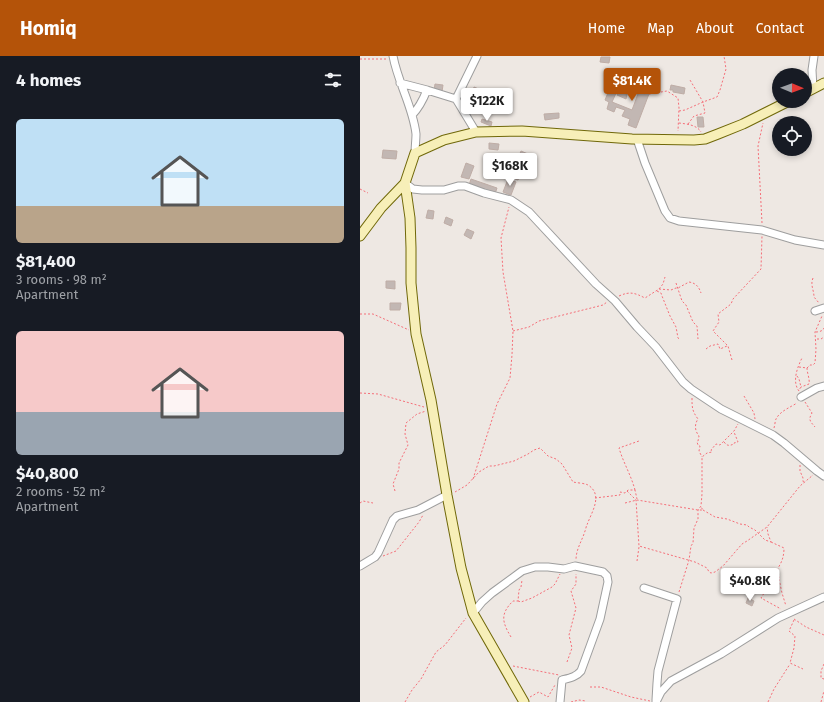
<!DOCTYPE html>
<meta charset="utf-8">
<style>
body{margin:0;font-family:"Fira Sans",sans-serif;background:#242831;color:#f1f3f6;height:100vh;display:flex;flex-direction:column;font-size:15px;white-space:nowrap}
*{box-sizing:border-box;margin:0}
p{font-size:13px;color:#9ea1a6}
.icon{flex:none;width:22px;height:22px;fill:none;stroke:currentColor;stroke-width:2;stroke-linecap:round;stroke-linejoin:round}
.map{position:relative;flex:1;overflow:hidden}
.side{display:flex;flex-direction:column;background:#171b24;width:360px}
.side>*{flex:none}
.needle{width:26px;rotate:91deg}
.fabs{position:absolute;left:412px;top:12px;display:grid;gap:8px}
.fabs a{display:grid;place-items:center;width:40px;height:40px;border-radius:50%;background:#171b24;box-shadow:0 2px 6px #0003;font-size:20px}
.price{position:absolute;translate:-50% -34px;padding:0 9px;border-radius:4px;background:#fff;color:#222;font-size:13px;line-height:26px;filter:drop-shadow(0 1px 2px #0008)}
.price::after{content:'';position:absolute;left:50%;top:24px;width:12px;height:9px;margin-left:-6px;background:inherit;clip-path:polygon(0 0,100% 0,50% 100%)}
.price.current{background:#b45309;color:#fff}
ul{padding:0;list-style:none}
li{display:grid;align-content:center;gap:8px;height:212px;padding:0 16px}
li span{display:grid;place-items:center;height:124px;border-radius:6px;color:#555}
li>.icon{margin-inline-start:auto}
span .icon{width:72px;height:72px;fill:#fffc;stroke-width:1}
li b{font-size:17px}
h2{display:flex;justify-content:space-between;align-items:center;height:48px;padding:0 16px;font-size:17px}
header{display:flex;align-items:center;gap:24px;box-sizing:border-box;height:56px;padding:0 20px;background:#b45309;color:#fff}
header strong{font-size:19px}
nav{display:flex;gap:22px;margin-inline-start:auto;font-size:14px}
main{display:flex;flex:1;min-height:0}
.map>svg:first-child{display:block}
.building{fill:#c2b7b3;stroke:#bfada6}
.lines{fill:none;stroke-linecap:round;stroke-linejoin:round}
.street-casing{stroke:#9e9e9e;stroke-width:9}
.secondary-casing{stroke:#706809;stroke-width:11}
.path{stroke:#f56e78;stroke-width:1;stroke-dasharray:2 2;stroke-linecap:butt}
.street{stroke:#fff;stroke-width:7}
.secondary{stroke:#f7efb8;stroke-width:9}
</style>
<header>
<strong>Homiq</strong>
<nav><a>Home</a><a>Map</a><a>About</a><a>Contact</a></nav>
</header>
<main>
<section class="side">
<h2>4 homes<svg class="icon" aria-label="filters" viewBox="0 0 24 24"><path d="M4 7h16M4 17h16"/><circle cx="9" cy="7" r="2"/><circle cx="15" cy="17" r="2"/></svg></h2>
<ul>
<li><span style="background:linear-gradient(#bfe0f5 70%,#b9a48a 0)"><svg class="icon" aria-label="home" viewBox="0 0 24 24"><path d="M3 11l9-7 9 7M6 9v11h12V9"/></svg></span><div><b>$81,400</b><p>3 rooms · 98 m²</p><p>Apartment</p></div></li>
<li><span style="background:linear-gradient(#f6c9c9 65%,#9aa5b1 0)"><svg class="icon" aria-label="home" viewBox="0 0 24 24"><path d="M3 11l9-7 9 7M6 9v11h12V9"/></svg></span><div><b>$40,800</b><p>2 rooms · 52 m²</p><p>Apartment</p></div></li>
</ul>
</section>
<div class="map">
<svg width="464" height="646" viewBox="0 0 464 646">
<rect width="100%" height="100%" fill="#eee8e3"/>
<path class="building" d="M241,1H250L249,7L240,6Z
M277,22L287,27L283,37L285,38L288,29L292,30L276,72L268,69L270,63L262,60L265,54L256,51L254,56L247,53L249,46L245,44L250,32L257,35L252,46L272,54L278,38L271,35Z
M75,28L83,29L82,36L74,34Z
M311,29L325,32L324,38L313,36V34H310Z
M114,31L121,34L119,41L112,38Z
M259,35L267,38L266,43L257,39Z
M135,40L141,42L138,49L132,46Z
M199,57V62L185,64L184,58Z
M337,61H343L344,71H338Z
M122,63L132,66L131,70L121,66Z
M129,87L139,88L138,94L129,93Z
M23,94L37,95L36,103L22,102Z
M161,95L168,98L158,124L151,121Z
M106,107L114,110L109,123L101,121Z
M111,123L137,132L135,138L109,129Z
M148,123L156,126L151,139L143,136Z
M68,154L74,155L73,163L66,162Z
M86,161L93,164L91,170L84,167Z
M107,173L114,176L111,183L104,179Z
M26,225H35V233L26,232Z
M30,247H41L40,254H30Z
M388,542L394,545L392,550L386,547Z"/>
<g class="lines">
<defs>
<path id="street" d="M33,0C38,27 53,51 56,78C56,84 55,91 55,97
M40,27L67,34C63,44 59,52 52,59
M453,33L452,14L454,0
M67,34L96,43L116,76
M96,43L117,0
M277,83L285,107L305,155L310,162L319,165L402,174L435,184L464,189
M45,127L53,133L62,134H84L98,130H105L124,137L151,144L169,156L236,228L255,245L277,271L296,291L323,326L331,333L361,353L413,379L424,387L457,415L464,420
M455,255L464,252
M441,341L457,332L464,330
M0,510L15,501L18,497L33,464L37,460L58,454L87,439
M284,532L317,543L298,615L297,627L296,644
M113,557L122,546L132,537L162,515L175,511H188L204,513L215,510L243,516L247,520L248,526L240,563L221,615C216,621 210,622 202,624L200,646
M296,646L301,636L311,625L361,598L418,562L464,541"/>
<path id="secondary" d="M445,37L464,27
M45,127L50,162L51,192V227L56,278L71,344L87,439L101,512L113,557L164,646
M0,180L21,152L45,127L55,97L84,84L116,76L162,75L272,83L334,84L345,83L358,78L383,68L429,45"/>
</defs>
<use href="#street" class="street-casing"/>
<use href="#secondary" class="secondary-casing"/>
<path class="path" d="M0,3H27
M289,38L307,35L318,42L319,52L318,75
M319,55L325,54L343,46L357,41L360,34L366,13L364,0
M319,67C327,68 337,69 341,76
M328,68L334,60L345,57L343,46L330,24
M0,133L8,137
M402,167L398,90L403,67
M453,222C450,229 454,234 454,241L459,247
M316,227L322,245L326,249L333,266L337,270L338,283
M299,233L311,234L316,232H318L329,226C336,227 339,231 341,237
M297,235L301,237L302,240L310,260L316,271L318,282L319,283
M259,240C270,235 275,237 285,242L299,233L303,228L305,221
M0,258H13L49,274
M153,275L169,271L179,265L243,249L247,246
M456,276C459,276 463,275 464,272
M457,283H461L464,281
M346,293L350,290L358,288L360,293L367,290
M372,304L368,290L353,275L359,266L358,258L371,248L373,243L401,213L402,180
M439,311L447,312C447,317 450,323 449,328L441,331
M447,312L450,309H453L455,307L456,293L455,276L462,260
M437,320L439,323L441,331L439,334
M439,335C432,326 437,312 442,302
M0,337L18,338L64,351
M384,340L394,357L395,363
M332,342C332,351 332,355 338,363C334,369 335,375 339,380L338,385L337,386L338,389L340,390L339,395L342,401
M445,346L452,357C448,364 450,365 455,371
M414,372C415,369 415,365 416,363C420,355 431,351 437,347
M364,386C367,390 369,390 374,388V387L378,386L374,376
M440,409V415L443,422V425L444,427
M113,423L137,348L150,322L152,299L153,275L143,216L141,182L149,151
M275,434C271,419 263,406 259,392L279,385
M35,435L33,428L39,413V407L48,389L45,378L46,367L57,358L66,355
M267,435L276,444L279,490L335,506L347,512L349,516L351,517L355,516L363,510L382,488L387,485L407,471L440,430L453,419
M95,436L107,429L119,416L129,410H134L154,405L168,398L174,394L180,392L188,400L196,403L202,408L213,426C217,427 224,427 228,429C244,439 231,457 227,469C226,470 226,473 225,475C222,485 216,493 216,504
M235,442L260,439V436L265,437L268,434H275L277,443
M0,447L3,445L13,447
M265,447L277,444L338,454H343L341,451
M343,454L355,461L367,463L380,468L387,469L389,471L395,474L405,484L411,486L408,478L407,471
M411,486L424,492C424,500 422,506 418,512L419,522L410,533L406,534L401,542L421,553
M23,500L36,495L40,490L59,466L63,459
M277,505L279,491
M419,523L422,537L426,550
M319,536L329,504L331,490L333,487L334,472L338,463V454L341,450L342,438V401L347,397L352,396L351,394L356,388L360,389L374,375L378,368
M158,545L161,546L172,542L192,531L195,528L200,518
M434,563L446,571L464,579
M434,564L429,575L435,580L434,592L430,607L443,613
M151,581C142,566 140,558 153,545H158L159,534L161,531L162,524
M207,606L212,592L209,579L216,552L211,535L216,528V518
M464,608L461,615V622L464,623
M153,610L199,619
M230,631H241L271,641L290,645
M170,641L179,636L188,641L195,629
M45,646L52,634L61,623L76,596L85,589L106,562
M211,646L219,644L226,645
M408,646L414,633L430,608
M461,646L464,635"/>
<use href="#street" class="street"/>
<use href="#secondary" class="secondary"/>
</g>
</svg>
<div class="fabs">
<a><svg class="needle" viewBox="-14 -14 28 28"><path d="M0-13l5 13h-10z" fill="#e53935"/><path d="M0 13l5-13h-10z" fill="#9ea1a6"/></svg></a>
<a><svg class="icon" aria-label="locate" viewBox="0 0 24 24"><circle cx="12" cy="12" r="6"/><path d="M12 2v4M12 18v4M2 12h4M18 12h4"/></svg></a>
</div>
<b class="price current" style="left:272px;top:46px">$81.4K</b>
<b class="price" style="left:127px;top:66px">$122K</b>
<b class="price" style="left:150px;top:131px">$168K</b>
<b class="price" style="left:390px;top:546px">$40.8K</b>
</div>
</main>
